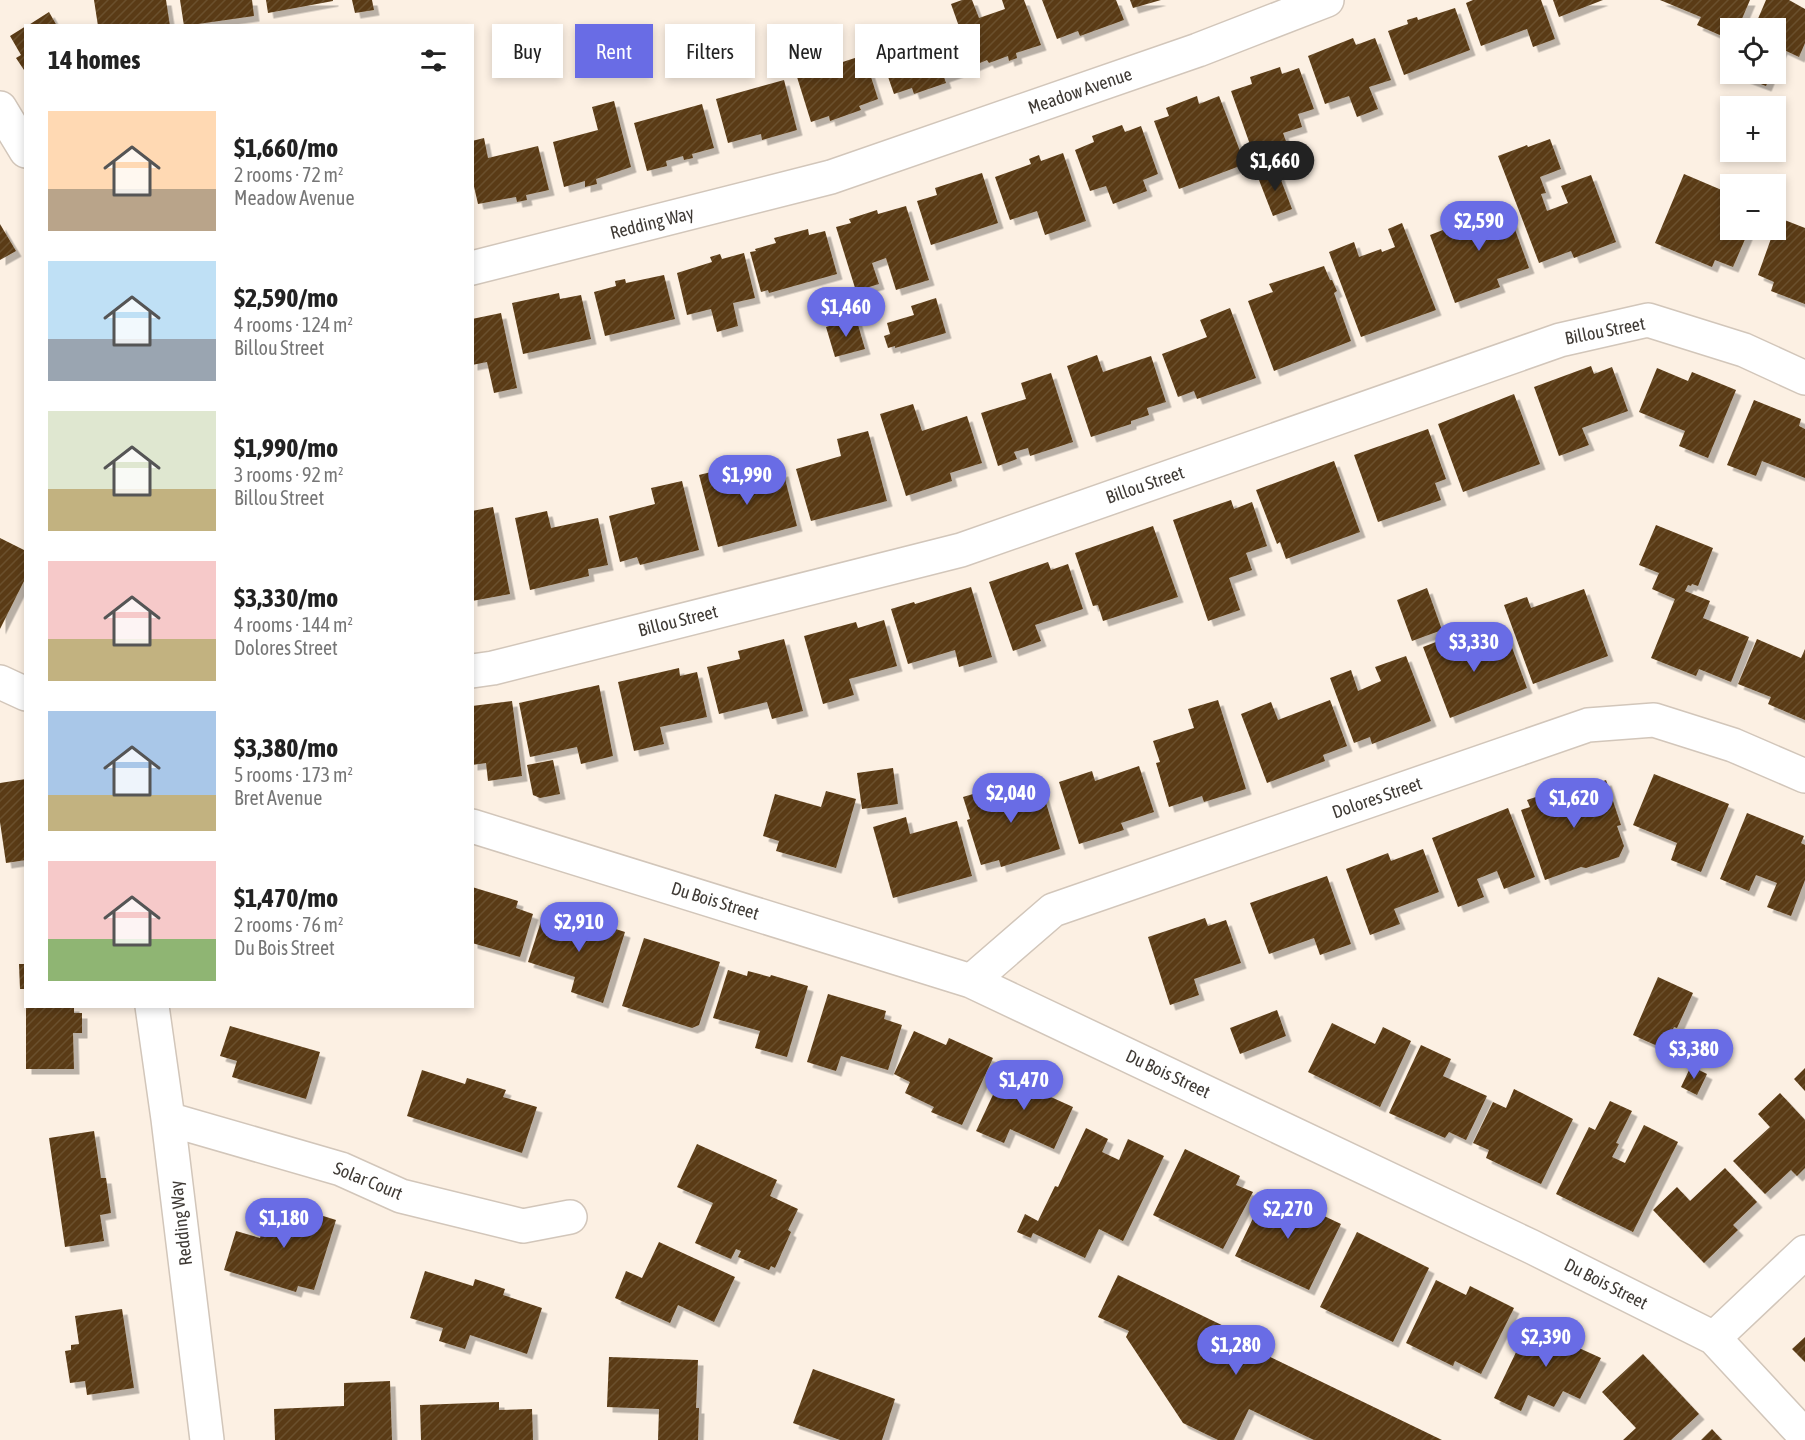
<!DOCTYPE html>
<meta charset="utf-8">
<style>
body{margin:0;font-family:"Asap Condensed",sans-serif;background:#f6f6f6;color:#222;height:100vh;display:flex;flex-direction:column;font-size:22px;white-space:nowrap}
*{box-sizing:border-box;margin:0}
p{font-size:20px;color:#767676}
.icon{flex:none;width:33px;height:33px;fill:none;stroke:currentColor;stroke-width:2;stroke-linecap:round;stroke-linejoin:round}
.map{position:relative;flex:1;overflow:hidden}
.side{position:absolute;left:24px;top:24px;width:450px;height:984px;display:flex;flex-direction:column;background:#fff;border-radius:0px;box-shadow:0 3px 9px #0003}
.side>*{flex:none}
.banner{position:absolute;left:492px;top:24px;width:570px;height:54px;display:flex;gap:12px}
.fabs{position:absolute;left:1720px;top:18px;display:grid;gap:12px}
.fabs a{display:grid;place-items:center;width:66px;height:66px;border-radius:0px;background:#fff;box-shadow:0 3px 9px #0003;font-size:30px}
.price{position:absolute;translate:-50% -51px;padding:0 14px;border-radius:21px;background:#696ce5;color:#fff;font-size:20px;line-height:39px;filter:drop-shadow(0 2px 3px #0008)}
.price::after{content:'';position:absolute;left:50%;top:36px;width:18px;height:14px;margin-left:-9px;background:inherit;clip-path:polygon(0 0,100% 0,50% 100%)}
.price.current{background:#222;color:#fff}
ul{padding:0;list-style:none}
li{display:flex;align-items:center;gap:18px;height:150px;padding:0 24px}
li span{display:grid;place-items:center;flex:none;width:168px;height:120px;border-radius:0px;color:#555}
li>.icon{margin-inline-start:auto}
span .icon{width:72px;height:72px;fill:#fffc;stroke-width:1}
li b{font-size:26px}
h2{display:flex;justify-content:space-between;align-items:center;height:72px;padding:0 24px;font-size:26px}
.chip{padding:0 21px;border-radius:0px;background:#fff;box-shadow:0 3px 9px #0003;font-size:21px;line-height:54px}
.chip.current{background:#696ce5;color:#fff}
.map>svg:first-child{display:block}
.building{fill:url(#building-hatch);filter:url(#shadow)}
.lines{fill:none;stroke-linecap:round;stroke-linejoin:round}
.minor-casing{stroke:#d2c6ba;stroke-width:36}
.minor{stroke:#fff;stroke-width:33}
.labels{text-anchor:middle;stroke-width:6;stroke-linejoin:round;paint-order:stroke}
.street-label{font-size:18px;fill:#3f3a35;stroke:#fff}
</style>
<div class="map">
<svg width="1805" height="1440" viewBox="0 0 1805 1440">
<defs>
<pattern id="building-hatch" width="6" height="6" patternUnits="userSpaceOnUse" patternTransform="scale(1.5)"><rect width="6" height="6" fill="#5a3b15"/><path d="M-1 1l2-2M0 6l6-6M5 7l2-2" fill="none" stroke="#6a502f"/></pattern>
<filter id="shadow"><feDropShadow dx="5.5" dy="5.5" stdDeviation="0" flood-color="#0004"/></filter>
</defs>
<rect width="100%" height="100%" fill="#fcf0e3"/>
<path class="building" d="M94,0H166L170,26H98Z
M180,0H252L254,16L184,26Z
M266,0H333V1L268,13Z
M352,0H372L374,10L355,13Z
M962,0H972L979,18L1005,9L1002,0H1024L1041,45L1016,53L1017,58L1009,61L1008,56L989,63L987,60L973,66L951,4Z
M1042,0H1116L1124,20L1080,36L1078,31L1057,39Z
M1130,0H1161L1133,8Z
M1473,0H1541L1555,39L1533,47L1527,29L1481,46L1466,3Z
M1553,0H1603L1559,17Z
M1660,0H1750L1738,28H1731V40L1697,25L1701,17Z
M1766,0H1789L1805,9V43L1799,57L1782,49L1776,62V28H1754Z
M1455,8L1470,50L1404,75L1388,31L1408,24L1407,20L1417,17L1418,20Z
M49,12L57,26H27Z
M26,26V73L16,58L21,55L10,36Z
M947,27L961,71L944,77L946,83L914,94L912,88L894,94L879,51Z
M1353,38L1356,45L1375,38L1391,80L1369,87L1378,109L1357,117L1349,96L1325,104L1308,56Z
M864,55L878,99L859,106L861,110L830,121L829,116L811,122L797,77Z
M1280,67L1282,74L1299,68L1314,109L1298,114L1302,127L1283,133L1291,155L1258,167L1231,91L1252,84L1250,77Z
M1740,74H1771L1766,86L1739,76Z
M784,80L797,130L762,140L761,134L728,143L716,99Z
M1197,96L1199,104L1219,96L1245,164L1179,189L1154,121L1169,116L1166,108Z
M614,101L631,167L596,179L597,184L585,187V181L564,187L553,142L598,130L592,107Z
M702,104L714,148L692,154L693,158L684,160L683,156L666,161L667,166L647,171L634,123Z
M1122,125L1125,132L1141,126L1158,174L1143,180L1147,191L1113,204L1106,186L1090,191L1075,150L1094,142L1092,136Z
M484,138L488,158L538,146L549,190L526,195L527,200L517,202L516,197L478,204L472,178V141Z
M1550,139L1561,169L1540,177L1546,193L1541,194L1547,211L1568,203L1561,186L1591,175L1616,242L1574,258L1571,251L1539,263L1498,156L1527,145L1528,147Z
M1063,153L1086,221L1045,235L1037,211L1010,220L995,177L1031,164L1029,159L1039,155L1041,161Z
M1276,167L1292,209L1273,216L1257,175Z
M982,173L998,223L931,245L917,201L937,195L935,188Z
M1684,174L1731,194V230H1749L1733,267L1715,260L1712,267L1655,243Z
M1505,202L1529,268L1497,279L1500,287L1455,303L1430,235L1456,225L1455,221Z
M906,206L929,280L896,290L886,258L872,263L879,284L856,291L836,227L851,223L849,219L877,210L878,214Z
M1782,219L1805,228V304L1771,291L1774,282L1758,275L1773,233L1776,235Z
M1402,223L1436,310L1361,337L1329,252L1354,242L1359,257L1381,249L1382,252L1395,247L1388,229Z
M0,224L16,251L0,260Z
M808,229L809,235L825,231L837,274L769,293L768,290L761,292L750,252L756,251L755,249L776,243L774,238Z
M744,253L755,298L733,303L738,326L717,332L711,309L687,315L677,273L712,262L710,257L720,254L722,259Z
M1324,266L1330,280H1332L1337,291L1334,293L1351,341L1274,371L1248,301L1273,292L1269,284Z
M664,275L675,319L605,336L594,292L616,286L615,281L625,279L626,283Z
M559,293L560,299L581,295L591,339L523,354L512,303Z
M936,298L946,333L895,348V346L888,348L884,336L890,334L887,323L914,315L911,306Z
M1230,308L1256,378L1197,399L1194,391L1178,397L1162,354L1207,337L1200,320Z
M501,313L517,388L494,393L487,362L472,365V319Z
M856,318L865,349L835,357L826,327Z
M1097,355L1103,372L1151,356L1166,402L1147,408L1149,415L1131,421V424L1091,437L1067,366Z
M1591,366L1594,374L1612,367L1628,411L1582,428L1589,445L1559,456L1534,387Z
M1657,368L1688,381L1692,372L1736,390L1708,458L1679,446L1685,431L1639,412Z
M1051,373L1073,442L1030,456L1028,448L1014,452L1017,459L998,466L981,413L1026,399L1021,383Z
M1514,394L1540,464L1463,492L1438,424Z
M1754,400L1801,419L1799,426L1805,429V478L1762,461L1756,476L1727,465Z
M913,404L922,431L967,416L982,463L950,473L952,481L906,496L880,414Z
M1428,429L1446,479L1435,483L1441,500L1378,522L1354,455Z
M868,431L887,501L811,521L796,469L841,456L837,439Z
M1334,461L1360,532L1286,559L1280,542L1277,544L1256,490Z
M731,467L736,484L783,471L797,526L718,547L699,475Z
M682,481L699,550L640,565L637,557L620,562L609,516L655,504L651,488Z
M1231,500L1234,509L1252,502L1267,546L1246,553L1252,570L1229,578L1240,610L1208,621L1173,520Z
M493,507L510,594L472,601V511Z
M547,511L551,528L598,518L608,565L588,569L589,576L530,590L515,518Z
M1656,525L1713,548L1698,586L1692,584L1691,586L1688,585L1685,591L1710,601L1703,618L1749,637L1731,682L1699,669L1696,676L1651,658L1675,599L1652,589L1659,573L1639,565Z
M1153,526L1178,597L1103,621L1098,605L1093,606L1075,553Z
M0,538L26,551V577L0,629Z
M1048,562L1051,570L1068,564L1083,609L1035,625L1041,641L1013,651L989,582Z
M971,587L992,657L959,667L955,650L908,664L891,609L914,602L915,604Z
M1427,588L1442,630L1412,641L1397,600Z
M1584,589L1608,656L1533,684L1504,605L1527,597L1531,608Z
M884,620L897,666L849,679L854,695L823,704L804,636L856,622L858,628Z
M1507,634L1527,688L1450,718L1423,647L1454,635L1460,652Z
M784,639L803,711L772,719L767,702L719,714L707,667L740,659L738,651Z
M1757,639L1801,658L1805,649V720L1768,704L1771,697L1738,684Z
M1406,656L1431,721L1372,744L1370,737L1354,743L1330,678L1351,670L1358,691L1381,681L1375,667Z
M679,668L680,676L697,672L707,717L660,727L664,744L634,751L618,682Z
M599,685L613,756L581,764L577,747L530,757L519,703Z
M1218,700L1246,789L1204,802L1202,796L1169,807L1156,763L1160,762L1153,741L1194,728L1188,709Z
M1330,700L1347,746L1323,755L1325,761L1267,783L1241,714L1271,702L1278,720Z
M512,701L522,776L488,781L486,763L472,765V706Z
M553,760L560,794L540,798L533,795L527,765Z
M1139,766L1154,812L1121,823L1124,830L1079,844L1059,782L1092,771L1095,781Z
M893,768L898,804L862,809L857,773Z
M1654,774L1729,804L1701,872L1671,860L1677,843L1633,825Z
M26,779V860L6,863L0,822V783Z
M1039,780L1060,849L1001,867L999,860L981,865L967,820L970,819L963,797L1010,783L1012,789Z
M1606,780L1621,825L1617,826L1624,846L1619,857L1586,868L1581,867L1545,880L1521,810L1530,807L1527,800L1562,788L1564,795Z
M826,791L856,799L836,868L776,851L779,841L763,836L775,794L821,807Z
M1508,808L1535,877L1504,889L1497,871L1477,879L1484,897L1458,907L1432,838Z
M1747,813L1804,836L1801,843L1805,845V880L1791,916L1767,907L1777,883L1756,875L1749,891L1720,879Z
M906,817L910,834L957,821L972,876L893,898L873,827Z
M1423,849L1439,892L1394,909L1400,924L1370,935L1346,869L1388,853L1391,861Z
M1327,876L1351,944L1320,955L1314,938L1269,954L1250,903Z
M472,887L518,901L516,908L533,914L520,957L472,943Z
M543,915L576,925L578,917L625,932L603,1003L571,992L575,977L528,962Z
M1205,918L1208,926L1226,920L1241,963L1194,979L1199,995L1170,1005L1148,937Z
M644,938L720,962L699,1025L692,1028L622,1006Z
M19,964H26V989H20Z
M728,970L747,976L748,971L770,977L771,975L808,986L787,1057L755,1048L760,1031L713,1018Z
M1658,977L1693,993L1677,1028L1674,1027L1664,1049L1633,1035Z
M828,994L886,1011L884,1019L902,1025L888,1070L841,1056L836,1071L807,1062Z
M26,1006H74V1013H82V1033H73L74,1069H26Z
M1277,1010L1286,1036L1240,1054L1230,1028Z
M1332,1023L1375,1044L1383,1027L1411,1041L1380,1107L1308,1072Z
M230,1026L320,1052L306,1099L232,1077L237,1061L220,1056Z
M914,1031L946,1045L949,1038L993,1058L962,1125L931,1112L934,1107L905,1093L910,1082L894,1074Z
M1421,1045L1451,1059L1443,1076L1487,1096L1466,1140L1449,1132L1445,1138L1389,1113Z
M1691,1066L1707,1074L1697,1095L1681,1087Z
M1006,1067L1045,1084L1042,1093L1073,1107L1054,1149L1010,1129L1004,1143L976,1131Z
M1805,1068V1091L1794,1079Z
M422,1070L465,1084L467,1078L506,1090L503,1097L537,1107L522,1153L407,1116Z
M1514,1089L1573,1119L1541,1184L1486,1158L1489,1150L1473,1143L1493,1102L1506,1108Z
M1780,1093L1805,1120V1168L1797,1176L1791,1170L1765,1194L1733,1161L1770,1127L1758,1114Z
M1610,1101L1632,1111L1616,1143L1619,1144L1612,1157L1625,1163L1644,1125L1678,1142L1633,1232L1556,1194L1589,1127L1595,1130Z
M1086,1128L1108,1139L1102,1152L1119,1160L1128,1139L1164,1156L1123,1241L1099,1229L1085,1258L1033,1233L1031,1238L1017,1232L1025,1214L1038,1221L1055,1186L1058,1187Z
M94,1131L101,1178H106L111,1213L100,1215L104,1241L65,1247L49,1138Z
M697,1144L777,1180L770,1196L798,1209L788,1230L791,1232L775,1268L771,1266L769,1270L738,1257L741,1251L736,1249L731,1259L695,1243L713,1203L677,1187Z
M1185,1149L1240,1176L1236,1185L1253,1192L1223,1249L1153,1215Z
M1725,1168L1757,1202L1733,1225L1738,1230L1704,1263L1653,1210L1677,1187L1690,1201Z
M1267,1189L1341,1224L1309,1290L1235,1256Z
M272,1200L336,1220L314,1290L298,1286L296,1292L224,1270L236,1231L260,1238Z
M1357,1232L1429,1268L1393,1342L1320,1307Z
M659,1242L735,1277L714,1322L678,1305L670,1323L615,1298L626,1271L642,1278Z
M425,1271L473,1286L475,1279L505,1289L503,1295L542,1308L527,1354L470,1335L465,1349L439,1341L443,1328L410,1318Z
M1118,1275L1259,1343L1256,1350L1442,1440H1314L1249,1409L1234,1440H1218L1183,1423L1126,1337L1129,1331L1098,1317Z
M1436,1280L1466,1295L1470,1286L1514,1308L1481,1374L1455,1361L1453,1366L1406,1343Z
M122,1309L134,1388L87,1395L85,1381L70,1383L65,1351L71,1350V1345L79,1344L75,1316Z
M1533,1317L1572,1335L1568,1343L1601,1358L1580,1399L1563,1391L1554,1407L1528,1395L1521,1411L1494,1398Z
M1805,1337V1362L1792,1349Z
M1643,1354L1699,1414L1671,1440H1623L1636,1428L1602,1392Z
M609,1357L698,1360L696,1408H699L698,1440H658L659,1409L607,1407Z
M813,1369L895,1399L882,1440H840L793,1423Z
M390,1381L392,1440H275L274,1409L344,1406V1383Z
M499,1402V1410L532,1409L533,1440H421L420,1405Z
M1712,1429L1722,1440H1701Z"/>
<g class="lines">
<defs>
<path id="minor" d="M0,108L26,151
M472,268L831,177L1198,50L1327,0
M472,671L493,668L961,550L1560,340L1648,320L1744,350L1805,378
M0,682L26,694
M472,826L971,981L1530,1246L1714,1338L1805,1436
M971,981L1053,910L1588,725L1654,720L1733,745L1805,776
M152,1006L168,1119L207,1440
M168,1119L341,1169L401,1196L523,1226L570,1217
M1714,1338L1805,1252"/>
</defs>
<use href="#minor" class="minor-casing"/>
<use href="#minor" class="minor"/>
</g>
<g class="labels">
<g class="street-label">
<text transform="translate(1080 91) rotate(-19)" y="6">Meadow Avenue</text>
<text transform="translate(652 223) rotate(-14)" y="6">Redding Way</text>
<text transform="translate(1605 331) rotate(-11)" y="6">Billou Street</text>
<text transform="translate(1145 485) rotate(-19)" y="6">Billou Street</text>
<text transform="translate(678 621) rotate(-14)" y="6">Billou Street</text>
<text transform="translate(1377 798) rotate(-19)" y="6">Dolores Street</text>
<text transform="translate(715 901) rotate(17)" y="6">Du Bois Street</text>
<text transform="translate(1168 1074) rotate(25)" y="6">Du Bois Street</text>
<text transform="translate(368 1181) rotate(22)" y="6">Solar Court</text>
<text transform="translate(181 1223) rotate(-97)" y="6">Redding Way</text>
<text transform="translate(1606 1284) rotate(27)" y="6">Du Bois Street</text>
</g>
</g>
</svg>
<div class="fabs">
<a><svg class="icon" aria-label="locate" viewBox="0 0 24 24"><circle cx="12" cy="12" r="6"/><path d="M12 2v4M12 18v4M2 12h4M18 12h4"/></svg></a>
<a>+</a>
<a>−</a>
</div>
<b class="price current" style="left:1275px;top:192px">$1,660</b>
<b class="price" style="left:1479px;top:252px">$2,590</b>
<b class="price" style="left:846px;top:338px">$1,460</b>
<b class="price" style="left:747px;top:506px">$1,990</b>
<b class="price" style="left:1474px;top:673px">$3,330</b>
<b class="price" style="left:1011px;top:824px">$2,040</b>
<b class="price" style="left:1574px;top:829px">$1,620</b>
<b class="price" style="left:579px;top:953px">$2,910</b>
<b class="price" style="left:1694px;top:1080px">$3,380</b>
<b class="price" style="left:1024px;top:1111px">$1,470</b>
<b class="price" style="left:1288px;top:1240px">$2,270</b>
<b class="price" style="left:284px;top:1249px">$1,180</b>
<b class="price" style="left:1546px;top:1368px">$2,390</b>
<b class="price" style="left:1236px;top:1376px">$1,280</b>
<div class="banner">
<a class="chip">Buy</a>
<a class="chip current">Rent</a>
<a class="chip">Filters</a>
<a class="chip">New</a>
<a class="chip">Apartment</a>
</div>
<section class="side">
<h2>14 homes<svg class="icon" aria-label="filters" viewBox="0 0 24 24"><path d="M4 7h16M4 17h16"/><circle cx="9" cy="7" r="2"/><circle cx="15" cy="17" r="2"/></svg></h2>
<ul>
<li><span style="background:linear-gradient(#ffd9b3 65%,#b9a48a 0)"><svg class="icon" aria-label="home" viewBox="0 0 24 24"><path d="M3 11l9-7 9 7M6 9v11h12V9"/></svg></span><div><b>$1,660/mo</b><p>2 rooms · 72 m²</p><p>Meadow Avenue</p></div></li>
<li><span style="background:linear-gradient(#bfe0f5 65%,#9aa5b1 0)"><svg class="icon" aria-label="home" viewBox="0 0 24 24"><path d="M3 11l9-7 9 7M6 9v11h12V9"/></svg></span><div><b>$2,590/mo</b><p>4 rooms · 124 m²</p><p>Billou Street</p></div></li>
<li><span style="background:linear-gradient(#dfe7d0 65%,#c2b280 0)"><svg class="icon" aria-label="home" viewBox="0 0 24 24"><path d="M3 11l9-7 9 7M6 9v11h12V9"/></svg></span><div><b>$1,990/mo</b><p>3 rooms · 92 m²</p><p>Billou Street</p></div></li>
<li><span style="background:linear-gradient(#f6c9c9 65%,#c2b280 0)"><svg class="icon" aria-label="home" viewBox="0 0 24 24"><path d="M3 11l9-7 9 7M6 9v11h12V9"/></svg></span><div><b>$3,330/mo</b><p>4 rooms · 144 m²</p><p>Dolores Street</p></div></li>
<li><span style="background:linear-gradient(#a9c7e8 70%,#c2b280 0)"><svg class="icon" aria-label="home" viewBox="0 0 24 24"><path d="M3 11l9-7 9 7M6 9v11h12V9"/></svg></span><div><b>$3,380/mo</b><p>5 rooms · 173 m²</p><p>Bret Avenue</p></div></li>
<li><span style="background:linear-gradient(#f6c9c9 65%,#8fb573 0)"><svg class="icon" aria-label="home" viewBox="0 0 24 24"><path d="M3 11l9-7 9 7M6 9v11h12V9"/></svg></span><div><b>$1,470/mo</b><p>2 rooms · 76 m²</p><p>Du Bois Street</p></div></li>
</ul>
</section>
</div>
